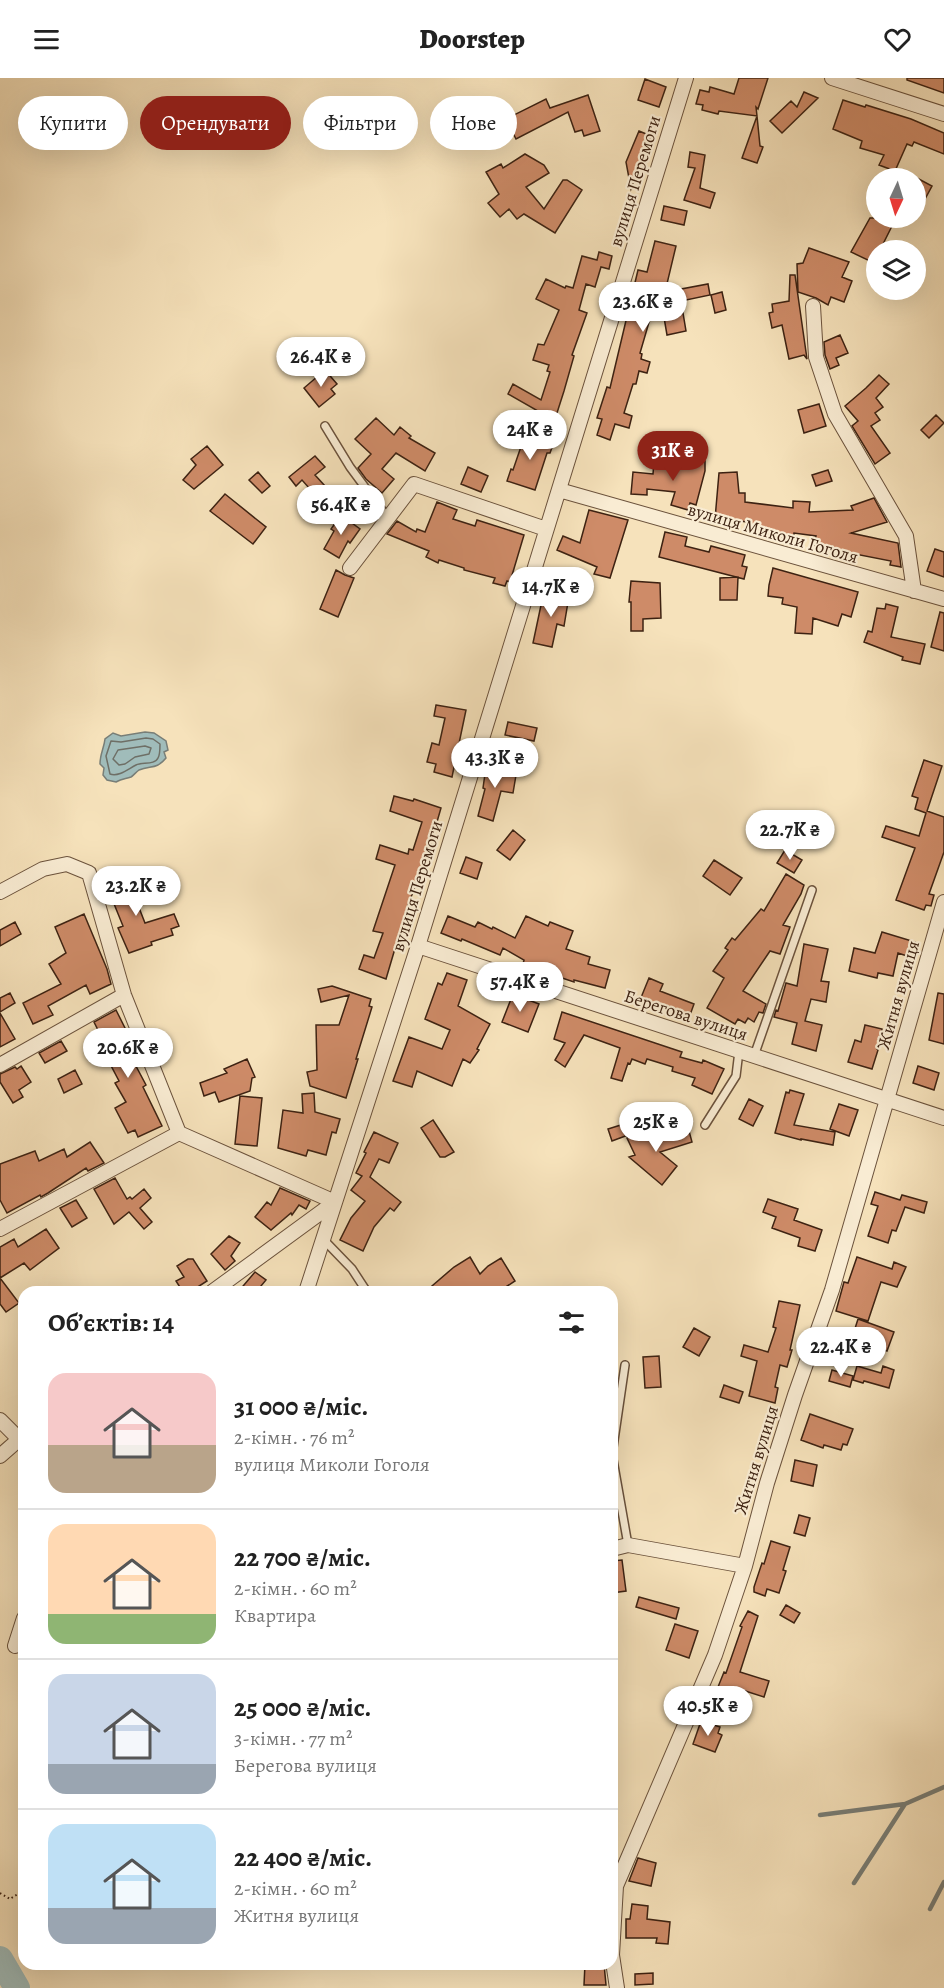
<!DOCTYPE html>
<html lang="uk">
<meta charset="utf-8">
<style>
body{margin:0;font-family:Alegreya,serif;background:#f2f2f2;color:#222;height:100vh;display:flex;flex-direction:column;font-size:22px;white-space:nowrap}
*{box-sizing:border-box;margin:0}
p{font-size:20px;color:#767676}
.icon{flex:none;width:33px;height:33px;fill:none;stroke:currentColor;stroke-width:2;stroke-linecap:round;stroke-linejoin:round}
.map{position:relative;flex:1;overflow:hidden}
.side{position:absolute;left:18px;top:1208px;width:600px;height:684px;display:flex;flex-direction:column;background:#fff;border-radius:18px;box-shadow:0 6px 24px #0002}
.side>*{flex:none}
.top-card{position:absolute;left:18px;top:18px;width:600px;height:54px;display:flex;gap:12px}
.needle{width:39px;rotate:184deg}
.buttons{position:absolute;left:866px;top:90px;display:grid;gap:12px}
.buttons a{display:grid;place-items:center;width:60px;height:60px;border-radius:50%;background:#fff;box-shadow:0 6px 24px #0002;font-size:30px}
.price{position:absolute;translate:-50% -51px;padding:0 14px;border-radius:21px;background:#fff;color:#222;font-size:20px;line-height:39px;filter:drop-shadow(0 2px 3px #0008)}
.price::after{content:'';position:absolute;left:50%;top:36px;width:18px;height:14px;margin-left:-9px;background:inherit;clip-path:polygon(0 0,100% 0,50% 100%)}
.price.on{background:#8f2418;color:#fff}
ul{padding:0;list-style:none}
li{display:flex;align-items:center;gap:18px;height:150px;padding:0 30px}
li+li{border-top:2px solid #e0e0e0}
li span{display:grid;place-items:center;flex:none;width:168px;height:120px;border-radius:18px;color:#555}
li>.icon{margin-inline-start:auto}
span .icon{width:72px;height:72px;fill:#fffc;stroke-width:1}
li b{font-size:26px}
h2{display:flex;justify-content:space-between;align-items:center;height:72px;padding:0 30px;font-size:26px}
.chip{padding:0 21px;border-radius:27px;background:#fff;box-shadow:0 6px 24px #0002;font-size:21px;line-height:54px}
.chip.on{background:#8f2418;color:#fff}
header{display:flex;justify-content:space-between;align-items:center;height:78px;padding:0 30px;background:#fff;font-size:27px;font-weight:800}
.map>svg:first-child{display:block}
.water{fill:#a0bcba;stroke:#787e77;stroke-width:1.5}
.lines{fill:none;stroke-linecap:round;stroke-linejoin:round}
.shore{stroke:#6e6f66;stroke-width:1.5}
.stream{stroke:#787e77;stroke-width:4.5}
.river{stroke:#a0bcba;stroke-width:26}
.building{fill:#ce8b68;stroke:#3d2212;stroke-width:1.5}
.lane-casing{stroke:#6b523c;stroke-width:10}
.street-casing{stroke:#6b523c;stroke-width:16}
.path{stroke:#3d2212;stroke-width:2;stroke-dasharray:1.5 3;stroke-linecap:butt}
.lane{stroke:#f9ecd3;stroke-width:7}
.street{stroke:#f9ecd3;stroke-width:14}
.labels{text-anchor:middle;stroke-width:4.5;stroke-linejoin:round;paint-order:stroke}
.street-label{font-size:18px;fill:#3d2212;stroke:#f9ecd3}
</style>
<header><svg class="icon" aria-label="menu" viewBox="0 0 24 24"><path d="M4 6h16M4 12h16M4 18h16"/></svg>Doorstep<svg class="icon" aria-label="heart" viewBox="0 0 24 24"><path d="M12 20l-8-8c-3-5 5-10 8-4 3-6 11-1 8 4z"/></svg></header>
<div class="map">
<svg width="944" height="1910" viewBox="0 0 944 1910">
<rect width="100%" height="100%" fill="#f6e2bb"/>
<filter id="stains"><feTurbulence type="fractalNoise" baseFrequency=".00333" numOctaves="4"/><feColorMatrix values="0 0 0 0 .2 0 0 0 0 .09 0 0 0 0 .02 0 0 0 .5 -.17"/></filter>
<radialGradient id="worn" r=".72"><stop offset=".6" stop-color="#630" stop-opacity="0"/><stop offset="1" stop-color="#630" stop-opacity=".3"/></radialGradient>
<path class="water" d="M145,654L154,655L166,663L168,672L164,674L166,680C156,692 151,687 139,692C136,694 133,698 131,699C125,701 122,701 116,704L107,702L103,697L104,690L100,686C100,676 104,670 105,661L113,655L121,658Z"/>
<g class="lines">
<path class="shore" d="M146,660L153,661L160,666C160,669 160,677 158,680C155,687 142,684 136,687C128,691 119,699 110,696L106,678L111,663L121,664Z
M145,668L151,670L149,676L135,679L125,686L119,687L113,681L118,672Z"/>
<path class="stream" d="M820,1737L905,1726
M854,1805L905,1726L944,1709
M930,1831L944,1804"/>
<path class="river" d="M0,1881L17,1910"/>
</g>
<path class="building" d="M739,0H768L758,31L756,29L757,38L719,33L718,36L702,32L703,27L696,26L700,12L709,14L710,9L734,16Z
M907,0H944V15L907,2Z
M645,1L666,9L659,29L638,22Z
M804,14L818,20L782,55L770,43L791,23L797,29Z
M588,17L600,53L584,58L582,52L575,54L568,34L516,61L506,41L546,21L550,30Z
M843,22L865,29L866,27L911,41L944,55V76L914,64L912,68L907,66L895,93L879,87L884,77L860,70L862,63L833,51Z
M757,38L760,68L763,69L757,85L742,80Z
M639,53L651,58L631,111L626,84Z
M690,74L705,77L700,110L715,115L710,130L684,122L695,90L688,89Z
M525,76L544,87L549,95L526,109L544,131L563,102H567L582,112L555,155L524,136L517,141L509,131L500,139L488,125L499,116L486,94L501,86L503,90Z
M915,99L932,108L925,121L915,116Z
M664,128L687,133L684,147L661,142Z
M870,140H896L880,172H876L874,185L851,174Z
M655,163L676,168L665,214L708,206L710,217L681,223L686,253L667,257L659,210L640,275L642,276L641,281L650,284L647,295L639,293L636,306H633L624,335L632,338L629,350L615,346L610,362L597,357L602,341L597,340L607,309L610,310L638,192L647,194Z
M809,170L849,184L842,199L852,203L844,224L831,219L828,227L816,220L798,214L797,186L803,185Z
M599,174L612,178L609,191L601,189L595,209L586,206L579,232L587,235L572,277L574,278L564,313L556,338L543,334V336L508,316L513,306L541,322L550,294L547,293L549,287L533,282L538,266L544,267L559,232L536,221L546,201L565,210L566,208L573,210L582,178L597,182Z
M790,197H795L807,281L804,277L789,281L782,247L772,250L769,235L773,234L772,226L789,223Z
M722,214L726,232L715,235L711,217Z
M840,257L848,275L836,280L839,287L830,291L825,277L824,264Z
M325,292L337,306L331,311L335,316L319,329L304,310Z
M879,297L889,306L876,320L883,329L875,335L880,342L871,348L890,375L875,386L852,348L858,343L845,328L866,310Z
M819,326L826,348L804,355L798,332Z
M936,337L944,345L929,360L921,352Z
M376,340L394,357L400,349L411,358L409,360L435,375L425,393L396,375L382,391L394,401L382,415L366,401L358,390L371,376L355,361Z
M526,354L554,364L550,375H547L535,412L507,403L511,391L513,392Z
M207,368L223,387L194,411L183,402L196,387L191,381Z
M315,378L325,389L315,397L336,420L326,429L302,402L296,408L289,399Z
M690,383H705V393L696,427L690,425L688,432L671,427L675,414L647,411V417L631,416L633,394L653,396L654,384L690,387Z
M468,389L488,398L481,414L461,406Z
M828,392L832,403L816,408L812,397Z
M258,394L270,408L262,415L249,402Z
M737,394L739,415H745V424L793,430V423L810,424L809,434L853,432L851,428L874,420L887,444L851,455L898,465L901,489L890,487L891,483L814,468L816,458L794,455L793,461L748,452L749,444L715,441L719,395Z
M225,416L266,449L253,466L210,433Z
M437,424L457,432L453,441L475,448L477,442L524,457L510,504L507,503L505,508L493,505L495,500L464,492V490L439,482L438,485L426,479L429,473L387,456L397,443L416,454L417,451L425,454Z
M589,432L628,442L610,500L594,496L597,489L557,472L563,458L580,465Z
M341,437L360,451L350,465L348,463L339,480L324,471L334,453L331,451Z
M665,454L687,459L685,468L709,474L711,468L745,477L742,488L747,489L744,501L659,479Z
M935,471L944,474V499L927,493Z
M773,490L858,514L851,539L842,536L838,548L813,540L812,556L795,555L797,529L782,526L783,520L768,518L769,507Z
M336,492L345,497L354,500L338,539L320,531Z
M738,499L737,522H720V500Z
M631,503L660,505L661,540L643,541V553H631V524H629Z
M544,513L569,518L564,548L557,546L552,569L533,565Z
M886,526L898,529L891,559L925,566L920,586L902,582L903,579L864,564L868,553L872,554L877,530L885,531Z
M940,534L944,535V573L931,569Z
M436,627L466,632L452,699L434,694L436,686L427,684L432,665L439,667L445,640L434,638Z
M508,644L537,650L534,663L505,657Z
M924,682L942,688L927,733L944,739V774L929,816L934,817L931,828L926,827L924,832L896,822L915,770L882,759L886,748L919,758L926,735L915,731L918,720L912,718Z
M496,685L508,687L507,695L516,697L513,715L501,713L493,743L478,738L485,711L483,710L486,689L495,690Z
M394,718L413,723L414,721L441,730L422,796L420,795L407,830L386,901L359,891L364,877L374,880L383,855L373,853L395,787L376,781L380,767L408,776L409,771L413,772L422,744L390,733Z
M513,752L525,762L510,782L497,772Z
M785,772L802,782L794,795L777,785Z
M466,779L482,785L477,801L460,795Z
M714,782L742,800L730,817L703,798Z
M111,795L114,804L127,799L145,845L174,836L179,848L171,851L173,857L151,864L152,867L129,875L118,850L123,848L110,816L106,817L100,799Z
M786,796L804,807L801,816L783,847L790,849L780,876L770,873L743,913L766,926L763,935L759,934L754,944L748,940L745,945L738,941L735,946L707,930L724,900L713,893L728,872L725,870L732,860L735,862L761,831L764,833Z
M84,836L107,891L111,906L90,916L86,907L48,928L53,937L33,946L23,925L61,906L49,886L66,875L55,849Z
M448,838L475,849L478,844L492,851L493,849L515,860L526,838L548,848L550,844L573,853L566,871L590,879L588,886L610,892L605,910L574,902V904L544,894L523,886L524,882L503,870L500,877L462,861L461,863L441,855Z
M15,844L21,856L0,868V852Z
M882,854L915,864L910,879L898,875L893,898L878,895L877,900L849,893L854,870L875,875Z
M804,866L828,871L821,903L829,904L826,924L811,921L805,943L822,947L816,973L792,966L797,945L774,939L776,932L778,933L786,905L797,908Z
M447,895L467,902L458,928L490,946L477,971L479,972L470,985L463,981L452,1008L417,993L412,1009L393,1003L409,959L442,971L450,952L425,941L438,905L442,907Z
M649,900L663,906L660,913L694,926L690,937L659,926L658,929L640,922Z
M332,908L371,921L369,928L372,929L356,981H358L346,1020L310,1008L307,994L317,992L316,947H339L349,917L321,924L318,911Z
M10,915L15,925L0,934V920Z
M938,915L944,916V966L929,962Z
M513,916L539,926L528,954L502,944Z
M116,932L135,970L128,973L146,1007L143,1009L162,1048L138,1059L135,1052L128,1055L115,1030L126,1024L115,1005L119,1003L107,980V975L115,971L104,952L99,954L94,944Z
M562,934L682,974L680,979L702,985L703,982L724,991L712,1016L692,1007L695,1000L672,993L673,989L647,981L645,986L632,981L630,986L628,985L622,1003L611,1000L620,970L584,957L565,989L555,982L565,965L554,961Z
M0,935L15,961L0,969Z
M865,947L882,951L877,971L878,972L872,991L848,984L855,962L861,964Z
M61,963L67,973L45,985L39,975Z
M247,981L255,999L252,1000L250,1013L219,1024L215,1014L204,1018L200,1005L227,995L224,991Z
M21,988L31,1004L19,1012L23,1019L13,1025L0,1004V996L15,989L17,991Z
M918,988L939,995L934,1012L913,1005Z
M75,992L82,1006L64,1015L58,1001Z
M790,1012L804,1016L794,1047L835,1054L833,1067L801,1061V1062L775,1055L786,1014L789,1015Z
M314,1015L315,1034L340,1041L336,1055L332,1054L326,1077L308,1072L306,1078L278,1070L283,1032L303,1035L302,1016Z
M240,1018L262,1020L257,1068L235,1066Z
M749,1021L763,1028L753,1048L739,1041Z
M839,1026L858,1032L849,1058L830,1051Z
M433,1042L454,1074L445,1079H440L421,1050Z
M624,1046L628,1057L612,1063L608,1051Z
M640,1053L643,1059L654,1053L659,1062L689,1053L692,1064L660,1074L677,1088L662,1107L629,1079L635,1077L627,1060Z
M374,1054L398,1065L389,1085L379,1081L370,1099L401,1124L394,1133L390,1130L374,1149L363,1173L340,1162L351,1140L365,1123L351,1112L362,1098L356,1095L366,1075L364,1074Z
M90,1064L104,1085L88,1093L86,1090L48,1115L41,1119L40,1117L7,1135L0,1122V1086L35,1073L39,1083L64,1071L67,1079Z
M115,1100L127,1121L130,1119L132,1121L144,1111L151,1120L140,1130L152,1144L144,1151L129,1134L114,1146L94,1111Z
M280,1110L310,1123L306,1131L299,1127L292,1137L291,1135L271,1152L255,1139L267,1124L271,1127Z
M875,1114L900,1122L902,1117L927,1124L924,1135L905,1129L896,1153L892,1152L888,1165L868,1158L878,1128L871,1126Z
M768,1121L798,1131L794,1142L822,1152L815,1173L798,1168L800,1160L772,1150L776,1139L763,1134Z
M76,1122L87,1140L72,1149L60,1130Z
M46,1151L59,1170L30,1192L24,1185L0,1200L19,1225L6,1234L0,1226V1169L14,1161L18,1169Z
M229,1158L240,1165L231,1178L235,1183L225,1192L211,1176Z
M470,1179L480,1196L488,1188L501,1180L515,1203L498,1214H425L454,1189Z
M857,1179L892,1191L894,1184L906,1189L897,1209L881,1204L868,1243L836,1233L844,1204L848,1205Z
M188,1181H193L207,1203L190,1214H183L176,1203L184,1199L177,1188Z
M255,1194L266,1202L256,1214H238Z
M779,1223L800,1227L790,1272H792L787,1289L780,1287L775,1309L778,1310L775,1325L749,1318L757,1283L741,1278L744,1267L768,1274L776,1250L773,1249Z
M858,1241L894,1254L887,1273L852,1260Z
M694,1250L710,1259L699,1278L683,1269Z
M659,1278L661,1309L645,1310L643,1279Z
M857,1288L881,1295L883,1288L894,1292L889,1310L864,1303L863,1305L853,1302Z
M832,1292L853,1298L850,1309L829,1303Z
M724,1307L743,1314L739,1325L720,1319Z
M810,1336L853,1351L847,1367L843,1366L841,1372L824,1367L823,1370L801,1362Z
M795,1382L817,1387L813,1408L791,1403Z
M799,1437L810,1440L805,1458L794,1455Z
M771,1463L790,1469L783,1492L786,1493L779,1515L767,1511L765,1518L754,1514V1509L762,1485L764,1486Z
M622,1482L626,1513L612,1515V1483Z
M639,1519L679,1530L676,1541L636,1529Z
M786,1527L800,1535L794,1545L780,1537Z
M748,1533L758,1538L740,1594L769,1603L764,1619L739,1611L733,1627L714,1619L724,1594L726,1595L742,1549L740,1548Z
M675,1546L698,1553L689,1580L666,1572Z
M701,1643L720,1649L718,1655L722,1657L715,1674L693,1666Z
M638,1780L656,1785L651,1808L629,1803Z
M632,1826L648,1828L647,1841L670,1844L668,1866L656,1865L657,1860H626V1841H630Z
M585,1886H604L606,1907H584Z
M653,1895V1906L635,1907V1896Z"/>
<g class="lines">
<defs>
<path id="lane" d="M325,348L350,389L387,439
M754,978L812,812
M705,1047L736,998L739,973
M323,1161L352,1191L367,1214
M625,1287L612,1376L628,1467"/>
<path id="street" d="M832,0L944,36
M813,228L816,279L835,336L906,458L914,513
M559,412L944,521
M350,490L414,406L546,451
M0,814L43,791L67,786L89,795L124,917L179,1055
M418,868L944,1040
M0,987L124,917
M0,1151L179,1055L335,1124
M212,1214L335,1124
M306,1214L418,868L686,0
M0,1342L19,1361
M0,1378L24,1357
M612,1471L628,1467L745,1488
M15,1568L24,1540
M617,1910L612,1877L616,1808L715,1577L745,1488L767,1405L795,1317L832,1212L944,824"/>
</defs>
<use href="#lane" class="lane-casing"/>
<use href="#street" class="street-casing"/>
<path class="path" d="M0,1815L10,1821L24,1812"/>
<use href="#lane" class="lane"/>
<use href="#street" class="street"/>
</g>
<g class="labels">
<g class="street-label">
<text transform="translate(635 103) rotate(-73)" y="6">вулиця Перемоги</text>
<text transform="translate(773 455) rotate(16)" y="6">вулиця Миколи Гоголя</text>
<text transform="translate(417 808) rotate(-73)" y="6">вулиця Перемоги</text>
<text transform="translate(898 917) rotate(-74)" y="6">Житня вулиця</text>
<text transform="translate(686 937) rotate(18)" y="6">Берегова вулиця</text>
<text transform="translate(756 1382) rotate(-73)" y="6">Житня вулиця</text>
</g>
</g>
<rect width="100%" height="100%" filter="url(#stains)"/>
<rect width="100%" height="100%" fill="url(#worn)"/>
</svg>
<div class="buttons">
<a><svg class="needle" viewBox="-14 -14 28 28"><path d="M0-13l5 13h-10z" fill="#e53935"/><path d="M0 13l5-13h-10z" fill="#767676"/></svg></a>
<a><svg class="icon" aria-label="layers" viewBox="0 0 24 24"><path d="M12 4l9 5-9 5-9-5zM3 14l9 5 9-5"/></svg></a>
</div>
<b class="price" style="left:643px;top:255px">23.6K ₴</b>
<b class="price" style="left:321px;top:310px">26.4K ₴</b>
<b class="price" style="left:530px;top:383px">24K ₴</b>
<b class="price on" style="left:673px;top:404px">31K ₴</b>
<b class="price" style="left:341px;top:458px">56.4K ₴</b>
<b class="price" style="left:551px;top:540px">14.7K ₴</b>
<b class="price" style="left:495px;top:711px">43.3K ₴</b>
<b class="price" style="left:790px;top:783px">22.7K ₴</b>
<b class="price" style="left:136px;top:839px">23.2K ₴</b>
<b class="price" style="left:520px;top:935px">57.4K ₴</b>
<b class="price" style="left:128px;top:1001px">20.6K ₴</b>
<b class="price" style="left:656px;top:1075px">25K ₴</b>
<b class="price" style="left:841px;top:1300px">22.4K ₴</b>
<b class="price" style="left:708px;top:1659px">40.5K ₴</b>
<div class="top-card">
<a class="chip">Купити</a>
<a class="chip on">Орендувати</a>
<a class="chip">Фільтри</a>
<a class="chip">Нове</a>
</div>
<section class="side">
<h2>Об’єктів: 14<svg class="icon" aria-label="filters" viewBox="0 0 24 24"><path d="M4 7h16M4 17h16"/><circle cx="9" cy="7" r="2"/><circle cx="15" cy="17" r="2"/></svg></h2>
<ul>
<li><span style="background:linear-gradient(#f6c9c9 60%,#b9a48a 0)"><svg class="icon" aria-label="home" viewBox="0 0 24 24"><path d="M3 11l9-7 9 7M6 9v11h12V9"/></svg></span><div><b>31 000 ₴/міс.</b><p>2-кімн. · 76 m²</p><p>вулиця Миколи Гоголя</p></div></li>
<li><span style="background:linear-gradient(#ffd9b3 75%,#8fb573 0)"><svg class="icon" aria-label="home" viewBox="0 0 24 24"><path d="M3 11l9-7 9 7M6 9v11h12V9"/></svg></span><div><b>22 700 ₴/міс.</b><p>2-кімн. · 60 m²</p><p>Квартира</p></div></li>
<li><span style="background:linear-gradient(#c9d6e8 75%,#9aa5b1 0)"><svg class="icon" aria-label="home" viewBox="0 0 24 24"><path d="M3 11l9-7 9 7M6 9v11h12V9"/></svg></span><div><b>25 000 ₴/міс.</b><p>3-кімн. · 77 m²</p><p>Берегова вулиця</p></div></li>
<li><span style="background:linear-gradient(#bfe0f5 70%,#9aa5b1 0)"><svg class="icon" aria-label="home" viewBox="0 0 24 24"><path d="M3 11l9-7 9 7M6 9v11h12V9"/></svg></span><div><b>22 400 ₴/міс.</b><p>2-кімн. · 60 m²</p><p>Житня вулиця</p></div></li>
</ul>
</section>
</div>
